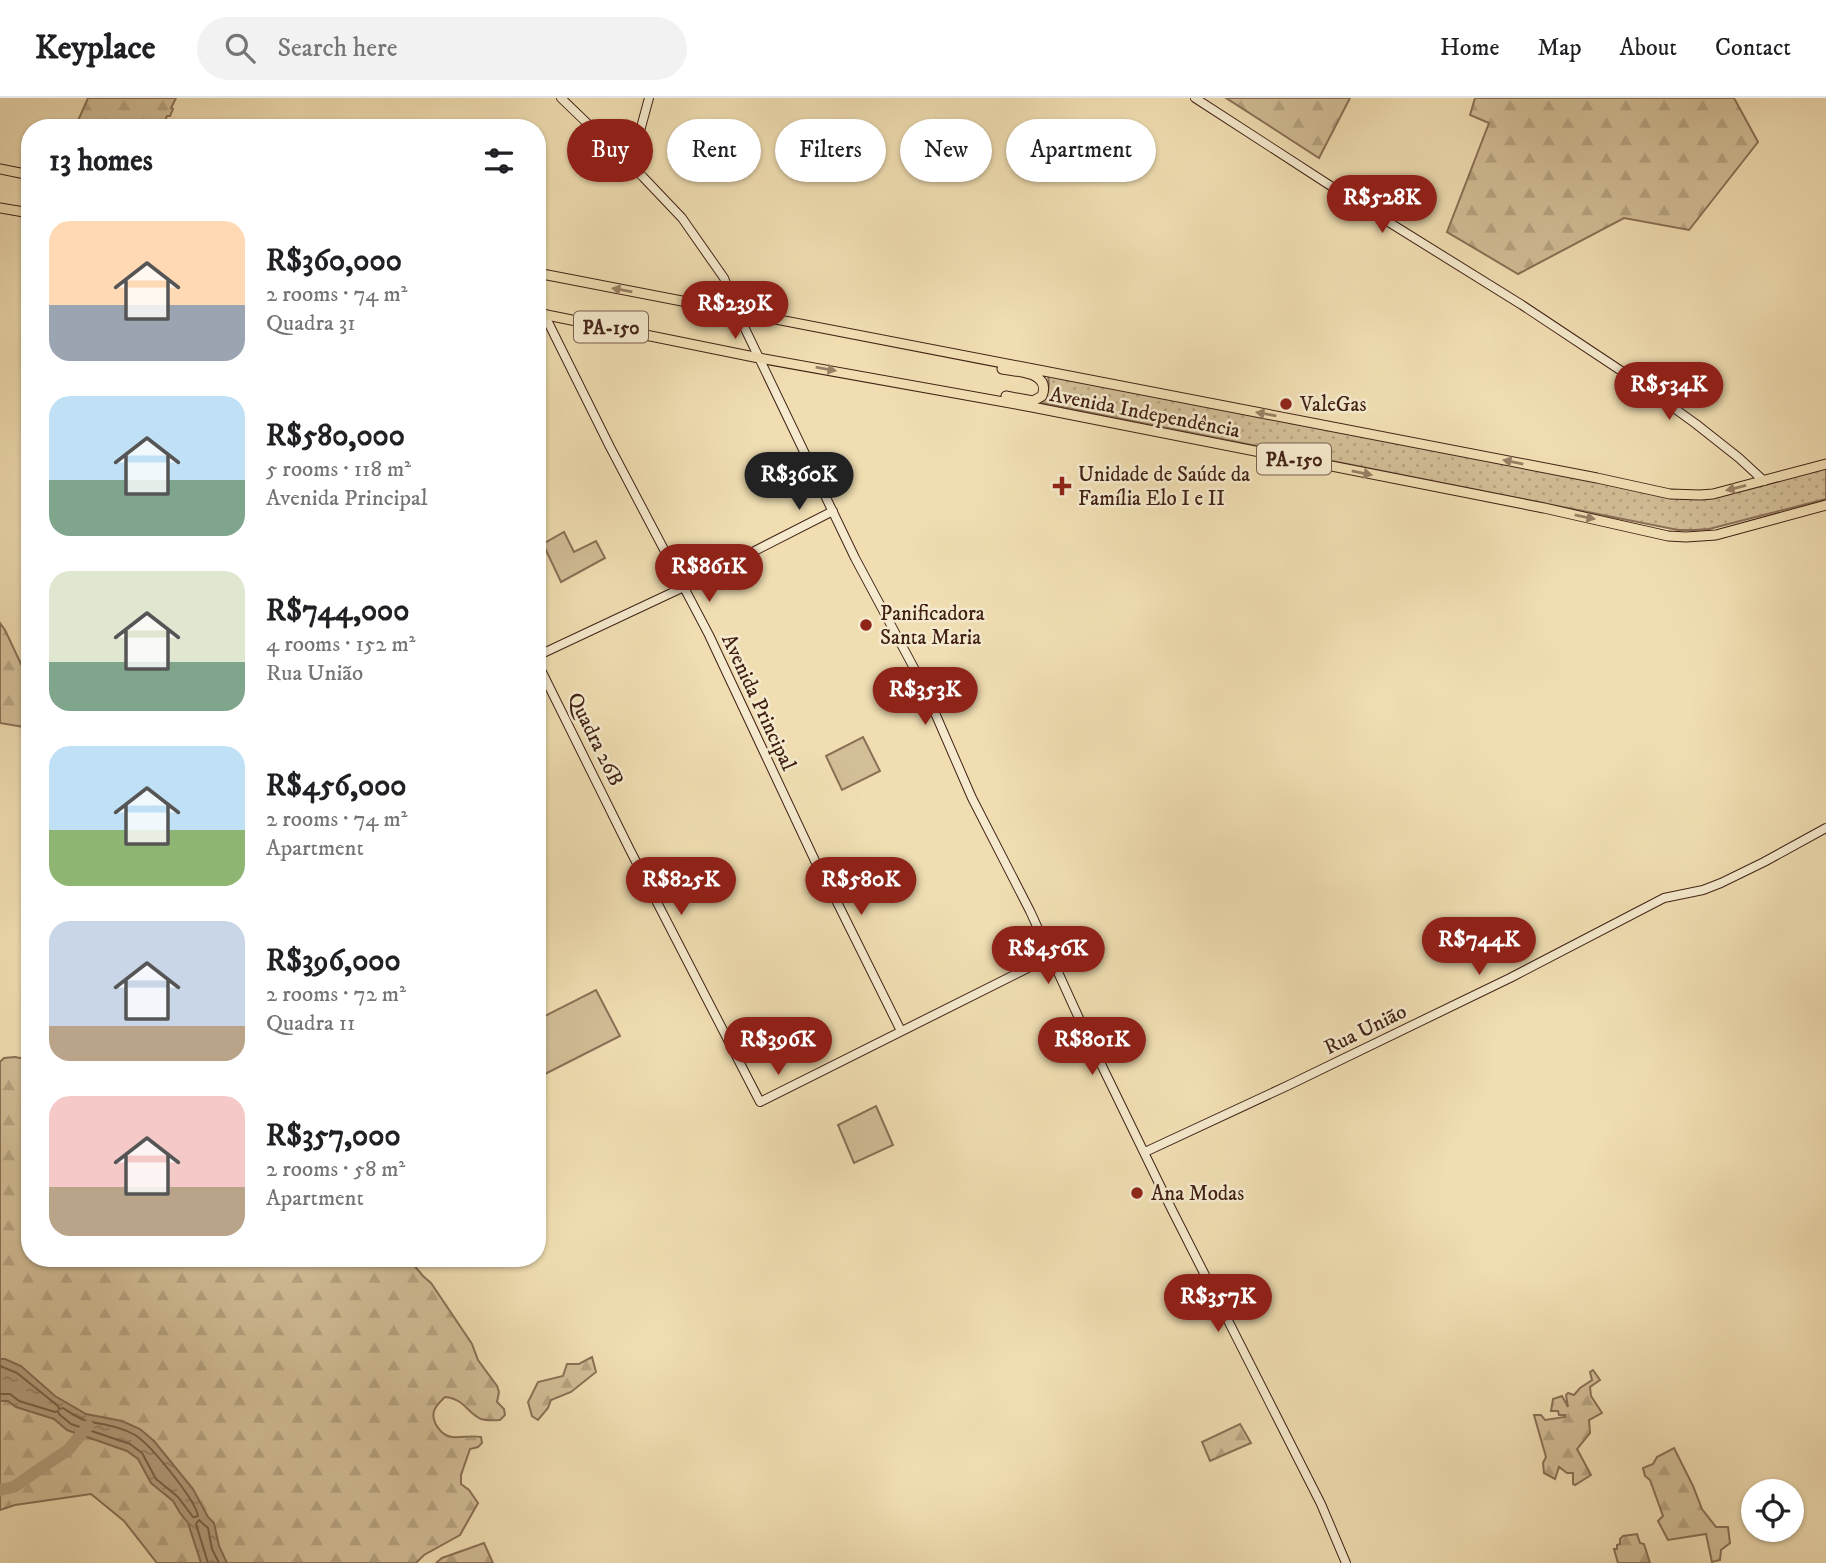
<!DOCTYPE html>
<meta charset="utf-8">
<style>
body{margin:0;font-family:"IM FELL DW Pica",serif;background:#f2f2f2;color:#202124;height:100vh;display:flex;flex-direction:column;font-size:26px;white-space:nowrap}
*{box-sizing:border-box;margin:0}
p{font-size:23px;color:#757577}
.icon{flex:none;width:38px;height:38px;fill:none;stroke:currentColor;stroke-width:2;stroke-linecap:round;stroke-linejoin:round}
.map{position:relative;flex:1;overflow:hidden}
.details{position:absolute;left:21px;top:21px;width:525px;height:1148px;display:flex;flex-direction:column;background:#fff;border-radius:28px;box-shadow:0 2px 5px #0004}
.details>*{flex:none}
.guide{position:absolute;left:567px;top:21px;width:665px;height:63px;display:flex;gap:14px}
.fabs{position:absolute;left:1741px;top:1381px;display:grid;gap:14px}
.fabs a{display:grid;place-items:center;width:63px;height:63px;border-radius:50%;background:#fff;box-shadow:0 2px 5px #0004;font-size:35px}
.price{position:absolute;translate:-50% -60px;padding:0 16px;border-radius:24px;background:#8f2418;color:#fff;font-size:23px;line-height:46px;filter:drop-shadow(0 2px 4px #0008)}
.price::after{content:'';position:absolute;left:50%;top:42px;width:21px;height:16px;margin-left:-10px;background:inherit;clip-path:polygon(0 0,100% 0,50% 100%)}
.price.on{background:#222;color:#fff}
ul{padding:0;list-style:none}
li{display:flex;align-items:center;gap:21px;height:175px;padding:0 28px}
li span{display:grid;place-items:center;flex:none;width:196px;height:140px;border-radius:21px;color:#555}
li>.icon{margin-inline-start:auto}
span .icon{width:84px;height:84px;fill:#fffc;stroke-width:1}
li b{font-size:30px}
h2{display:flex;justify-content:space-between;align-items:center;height:84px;padding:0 28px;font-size:30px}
.pill{padding:0 24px;border-radius:32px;background:#fff;box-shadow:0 2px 5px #0004;font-size:24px;line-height:63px}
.pill.on{background:#8f2418;color:#fff}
header{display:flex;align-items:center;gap:42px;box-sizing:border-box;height:98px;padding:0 35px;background:#fff;border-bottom:2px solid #e0e0e0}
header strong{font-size:33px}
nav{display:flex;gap:38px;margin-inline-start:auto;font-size:24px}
.search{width:490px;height:63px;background:#f2f2f2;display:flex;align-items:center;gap:18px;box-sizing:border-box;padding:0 24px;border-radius:38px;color:#757577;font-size:26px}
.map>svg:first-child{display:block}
.grass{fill:url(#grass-dots);stroke:#8a7056;stroke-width:2}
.forest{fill:url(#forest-firs);stroke:#8a7056;stroke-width:2}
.park{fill:#d2be97;stroke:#8a7056;stroke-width:2}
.water{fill:url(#water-ripples);stroke:#866c53;stroke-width:2}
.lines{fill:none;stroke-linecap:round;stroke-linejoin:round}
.shore{stroke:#7a6049;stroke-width:2}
.river{stroke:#b49e7d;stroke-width:12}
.secondary-casing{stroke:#412115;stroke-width:10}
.primary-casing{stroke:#412115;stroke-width:11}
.secondary{stroke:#f5eacd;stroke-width:8}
.primary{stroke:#f0deb2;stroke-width:9}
.oneway{fill:#988064}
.poi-dot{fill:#8f2418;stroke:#f5eacd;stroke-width:2.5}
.labels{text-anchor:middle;stroke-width:5;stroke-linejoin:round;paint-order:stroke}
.shield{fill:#f5eacd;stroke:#775d4c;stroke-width:2}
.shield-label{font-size:19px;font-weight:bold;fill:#412115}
.poi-label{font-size:21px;fill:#412115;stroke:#f5eacd;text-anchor:start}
.street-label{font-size:21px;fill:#412115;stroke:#f5eacd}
</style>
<header>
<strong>Keyplace</strong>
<div class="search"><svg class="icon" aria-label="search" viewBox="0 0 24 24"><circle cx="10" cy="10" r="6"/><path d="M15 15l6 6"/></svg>Search here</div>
<nav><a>Home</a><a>Map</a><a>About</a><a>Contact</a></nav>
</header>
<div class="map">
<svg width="1826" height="1465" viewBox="0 0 1826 1465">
<defs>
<pattern id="grass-dots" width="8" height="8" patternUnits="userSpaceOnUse" patternTransform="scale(1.75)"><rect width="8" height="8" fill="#d2be97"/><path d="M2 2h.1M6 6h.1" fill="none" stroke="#b6a381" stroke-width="1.8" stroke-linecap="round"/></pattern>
<pattern id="forest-firs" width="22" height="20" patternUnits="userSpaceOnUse" patternTransform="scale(1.75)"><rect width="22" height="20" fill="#d2be97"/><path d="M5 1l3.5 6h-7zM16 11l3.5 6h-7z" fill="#b6a381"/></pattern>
<pattern id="water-ripples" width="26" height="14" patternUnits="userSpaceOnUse" patternTransform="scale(1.75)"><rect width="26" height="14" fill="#b49e7d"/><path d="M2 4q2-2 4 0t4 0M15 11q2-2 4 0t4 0" fill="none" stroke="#948065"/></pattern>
</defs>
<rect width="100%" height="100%" fill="#f0deb2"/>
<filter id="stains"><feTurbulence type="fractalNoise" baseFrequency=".00286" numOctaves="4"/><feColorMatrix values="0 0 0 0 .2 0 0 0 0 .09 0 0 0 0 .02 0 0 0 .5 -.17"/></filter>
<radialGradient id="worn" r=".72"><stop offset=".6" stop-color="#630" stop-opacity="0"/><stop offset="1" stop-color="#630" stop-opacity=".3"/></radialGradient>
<path class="grass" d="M1048,277L1680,400L1826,369V401L1709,431L1694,432H1678L1042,305C1048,296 1050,289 1048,277Z"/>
<path class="forest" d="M88,0H176L171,10L173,11L170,18H167L162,30H73L72,28L77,25Z
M1226,0H1350L1319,60Z
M1475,0H1734L1758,44L1689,132L1624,120L1518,176L1447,134L1489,25L1470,17Z
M0,525L5,532L30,585V630L0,625Z
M15,959L30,962V1160H408L423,1178L431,1185L472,1246L478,1262L497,1288L499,1294L497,1304L504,1311L505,1317L500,1322C493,1322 487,1323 481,1321C467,1315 465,1301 445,1299C441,1303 436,1307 434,1313C431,1323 441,1338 452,1339C462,1340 471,1337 481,1339L482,1345L478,1349L470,1351L461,1377V1386L469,1392L478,1405L460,1437L424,1457L416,1465H157L124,1423L91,1396L15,1407L0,1412V964L4,960Z
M592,1259L596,1274L571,1294L551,1302L548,1310L538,1322L532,1318L528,1304L538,1284L563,1278L567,1266H579Z
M1593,1272L1600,1282L1590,1289L1591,1298L1602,1315L1589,1322L1590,1335L1577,1351L1591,1377L1575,1387L1573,1386V1375H1567L1559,1369L1555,1381L1544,1375L1543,1365L1546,1359L1534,1317H1541L1545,1322L1565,1319V1317H1559L1558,1313H1551L1553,1301L1562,1298L1568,1309L1566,1297L1568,1295L1574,1297L1580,1290L1592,1282L1590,1274Z
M1240,1326L1251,1345L1210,1363L1202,1344Z
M1674,1350L1693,1388L1702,1411L1716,1429H1728L1730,1445L1721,1452L1720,1462L1712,1464L1706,1436L1668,1442L1658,1423L1663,1418L1650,1382L1645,1378L1643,1370L1653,1366L1657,1359Z
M1637,1436L1640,1445L1644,1446L1650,1465H1618L1614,1451H1617V1447L1620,1446V1441L1623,1438Z
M484,1445L493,1465H436L442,1460Z"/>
<path class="park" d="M564,434L574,454L596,443L605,460L561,484L543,446Z
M863,639L880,673L842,692L826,658Z
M596,892L620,938L537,980V922Z
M876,1008L893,1047L854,1065L838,1027Z"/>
<path class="water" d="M0,1261H5L21,1268L55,1298L86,1316L122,1323L140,1331L154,1343L193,1391L208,1419L214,1425L219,1448L227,1465H201L188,1425L180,1415L173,1403L151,1385L138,1361L127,1353L67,1332L54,1321L16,1309L8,1303H0Z"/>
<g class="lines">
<path class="shore" d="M0,1268L17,1275L58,1308L59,1311L63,1310C71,1315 79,1321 87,1323C103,1327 120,1328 135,1337C150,1346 195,1401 198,1418L195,1419H193L178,1399L156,1381L142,1355L130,1346L71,1326L59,1316L58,1313L55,1314L19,1303L10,1296H0
M208,1465L196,1426L199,1422L208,1430L212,1451L219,1465"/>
<path class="river" d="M0,1392L14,1389L41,1370L68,1352L88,1328"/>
<defs>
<path id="secondary" d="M561,0L643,79L682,120L724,180L737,214L855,460L922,585L972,700L1030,813L1083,929L1171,1110L1321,1406L1346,1465
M1195,0L1337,92L1522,207L1638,284L1696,326L1739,360L1764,383
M631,66L649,0
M544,216L610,349L709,537L817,767L831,792L901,933
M537,558L684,489L833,413
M537,564L630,752L760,1004L1050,859
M1145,1054L1289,987L1510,880L1664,800L1703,792L1721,785L1764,764L1826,730"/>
<path id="primary" d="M0,71L30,77
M0,110L30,115
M537,175L1597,380L1670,396L1700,397L1713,396L1826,366
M537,215L759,260L1032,309L1544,410L1668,438L1686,439L1716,437L1826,407
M1002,271C1019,274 1051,274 1042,298L1033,303L1006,298"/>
</defs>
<use href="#secondary" class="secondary-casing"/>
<use href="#primary" class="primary-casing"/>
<use href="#secondary" class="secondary"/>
<use href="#primary" class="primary"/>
</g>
<defs><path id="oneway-solid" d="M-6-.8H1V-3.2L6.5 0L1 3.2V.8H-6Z" transform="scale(1.75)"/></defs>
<g class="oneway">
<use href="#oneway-solid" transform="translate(622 192) rotate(-170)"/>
<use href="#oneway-solid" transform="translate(826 271) rotate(10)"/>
<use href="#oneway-solid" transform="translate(1266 316) rotate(-170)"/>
<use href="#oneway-solid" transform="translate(1513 364) rotate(-169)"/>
<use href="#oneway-solid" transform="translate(1362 375) rotate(11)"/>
<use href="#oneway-solid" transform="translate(1736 390) rotate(166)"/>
<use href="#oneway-solid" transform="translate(1585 419) rotate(12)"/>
</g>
<g class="poi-dot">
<circle cx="1286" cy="306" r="7"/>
<path d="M1058.5 377.5h7v7h7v7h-7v7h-7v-7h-7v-7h7z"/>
<circle cx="866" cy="527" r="7"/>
<circle cx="1137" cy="1095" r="7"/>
</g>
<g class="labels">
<g class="shield">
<rect x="574" y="213.5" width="74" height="31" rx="5"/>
<rect x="1257" y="345.5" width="74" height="31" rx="5"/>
</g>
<g class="shield-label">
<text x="611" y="236">PA-150</text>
<text x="1294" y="368">PA-150</text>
</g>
<g class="poi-label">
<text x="1300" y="313">ValeGas</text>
<text x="1078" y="383">Unidade de Saúde da<tspan x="1078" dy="24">Família Elo I e II</tspan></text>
<text x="880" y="522">Panificadora<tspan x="880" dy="24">Santa Maria</tspan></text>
<text x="1151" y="1102">Ana Modas</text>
</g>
<g class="street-label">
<text transform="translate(1145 314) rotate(11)" y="7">Avenida Independência</text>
<text transform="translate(759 604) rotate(65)" y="7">Avenida Principal</text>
<text transform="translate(596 641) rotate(64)" y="7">Quadra 26B</text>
<text transform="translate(1365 931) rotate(-26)" y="7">Rua União</text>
</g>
</g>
<rect width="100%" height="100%" filter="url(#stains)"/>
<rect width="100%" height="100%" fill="url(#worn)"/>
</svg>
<div class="fabs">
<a><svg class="icon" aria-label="locate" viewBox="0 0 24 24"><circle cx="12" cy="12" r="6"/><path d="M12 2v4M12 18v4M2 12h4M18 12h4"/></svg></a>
</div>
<b class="price" style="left:1382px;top:137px">R$528K</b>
<b class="price" style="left:735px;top:243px">R$239K</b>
<b class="price" style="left:1669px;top:324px">R$534K</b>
<b class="price on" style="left:799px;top:414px">R$360K</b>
<b class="price" style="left:709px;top:506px">R$861K</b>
<b class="price" style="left:925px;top:629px">R$353K</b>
<b class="price" style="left:681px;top:819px">R$825K</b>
<b class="price" style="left:861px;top:819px">R$580K</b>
<b class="price" style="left:1479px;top:879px">R$744K</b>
<b class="price" style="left:1048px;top:888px">R$456K</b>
<b class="price" style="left:778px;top:979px">R$396K</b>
<b class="price" style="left:1092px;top:979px">R$801K</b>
<b class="price" style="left:1218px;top:1236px">R$357K</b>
<div class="guide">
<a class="pill on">Buy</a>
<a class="pill">Rent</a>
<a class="pill">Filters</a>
<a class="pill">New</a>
<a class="pill">Apartment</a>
</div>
<section class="details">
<h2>13 homes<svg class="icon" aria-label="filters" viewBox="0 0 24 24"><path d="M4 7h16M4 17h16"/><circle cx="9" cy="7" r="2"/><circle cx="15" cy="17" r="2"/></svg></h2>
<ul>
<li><span style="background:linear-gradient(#ffd9b3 60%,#9aa5b1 0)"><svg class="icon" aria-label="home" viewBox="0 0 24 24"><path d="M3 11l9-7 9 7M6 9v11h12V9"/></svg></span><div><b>R$360,000</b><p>2 rooms · 74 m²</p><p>Quadra 31</p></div></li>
<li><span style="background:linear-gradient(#bfe0f5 60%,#7fa58c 0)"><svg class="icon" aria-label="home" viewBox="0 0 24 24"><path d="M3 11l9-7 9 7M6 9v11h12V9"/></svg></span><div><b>R$580,000</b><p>5 rooms · 118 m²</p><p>Avenida Principal</p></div></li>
<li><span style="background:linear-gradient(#dfe7d0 65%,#7fa58c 0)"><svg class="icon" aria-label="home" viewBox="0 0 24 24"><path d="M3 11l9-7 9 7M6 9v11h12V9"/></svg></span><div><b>R$744,000</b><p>4 rooms · 152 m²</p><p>Rua União</p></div></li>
<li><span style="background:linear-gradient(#bfe0f5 60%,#8fb573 0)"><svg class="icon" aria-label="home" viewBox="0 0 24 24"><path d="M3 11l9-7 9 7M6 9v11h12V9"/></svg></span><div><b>R$456,000</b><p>2 rooms · 74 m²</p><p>Apartment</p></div></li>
<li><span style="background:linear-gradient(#c9d6e8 75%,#b9a48a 0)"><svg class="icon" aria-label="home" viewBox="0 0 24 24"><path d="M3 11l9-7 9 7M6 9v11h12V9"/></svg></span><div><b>R$396,000</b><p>2 rooms · 72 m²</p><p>Quadra 11</p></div></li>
<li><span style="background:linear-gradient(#f6c9c9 65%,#b9a48a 0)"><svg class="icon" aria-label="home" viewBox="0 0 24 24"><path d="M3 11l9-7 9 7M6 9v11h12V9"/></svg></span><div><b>R$357,000</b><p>2 rooms · 58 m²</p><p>Apartment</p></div></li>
</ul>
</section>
</div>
